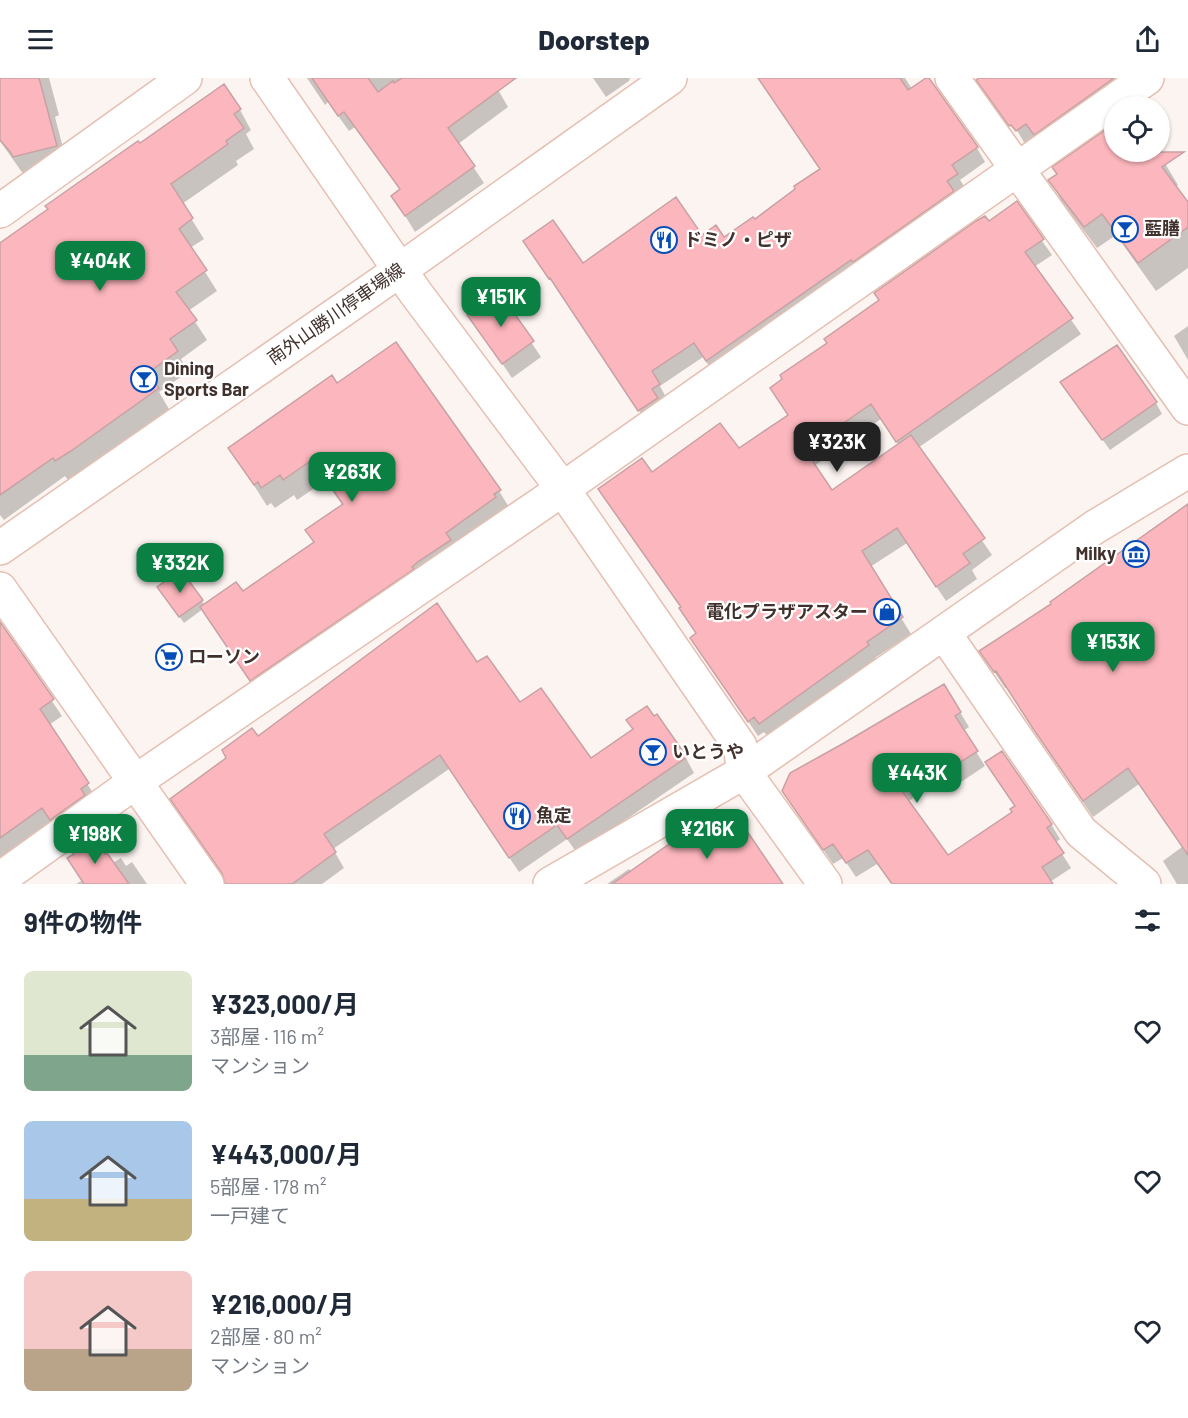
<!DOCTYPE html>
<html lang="ja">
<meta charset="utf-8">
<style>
body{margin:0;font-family:Barlow,"Noto Sans JP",sans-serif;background:#f2f2f3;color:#1f2937;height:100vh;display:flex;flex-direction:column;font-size:22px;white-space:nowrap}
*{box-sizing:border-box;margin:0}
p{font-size:20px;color:#747a83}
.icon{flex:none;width:33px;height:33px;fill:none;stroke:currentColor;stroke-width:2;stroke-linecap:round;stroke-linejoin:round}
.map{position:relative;height:806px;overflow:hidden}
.sheet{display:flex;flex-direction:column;background:#fff;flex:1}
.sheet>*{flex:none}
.buttons{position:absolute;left:1104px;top:18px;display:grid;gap:12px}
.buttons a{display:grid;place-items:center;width:66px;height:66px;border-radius:50%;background:#fff;box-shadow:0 2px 4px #0004;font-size:30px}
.price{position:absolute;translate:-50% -51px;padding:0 14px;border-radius:12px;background:#0b8043;color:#fff;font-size:20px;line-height:39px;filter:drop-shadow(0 2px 3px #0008)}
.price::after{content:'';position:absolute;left:50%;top:36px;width:18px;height:14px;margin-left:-9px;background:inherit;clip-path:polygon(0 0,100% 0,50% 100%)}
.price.on{background:#222;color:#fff}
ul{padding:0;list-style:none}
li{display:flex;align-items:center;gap:18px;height:150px;padding:0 24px}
li span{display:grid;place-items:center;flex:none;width:168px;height:120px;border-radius:9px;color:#555}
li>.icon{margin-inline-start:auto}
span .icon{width:72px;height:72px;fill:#fffc;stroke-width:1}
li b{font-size:26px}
h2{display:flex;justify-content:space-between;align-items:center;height:72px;padding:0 24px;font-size:26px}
header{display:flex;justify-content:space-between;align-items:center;height:78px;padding:0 24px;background:#fff;font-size:27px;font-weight:800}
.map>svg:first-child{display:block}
.shadow{fill:#0003;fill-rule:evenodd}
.building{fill:#fcb6bd;stroke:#c8a1a4;stroke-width:1.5}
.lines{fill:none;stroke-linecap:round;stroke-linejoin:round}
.minor-casing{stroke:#e5bfb2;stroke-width:36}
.tertiary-casing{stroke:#e5bfb2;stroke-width:36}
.secondary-casing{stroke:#e5bfb2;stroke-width:36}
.minor{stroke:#fff;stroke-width:33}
.tertiary{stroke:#fff;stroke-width:33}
.secondary{stroke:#fff;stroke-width:33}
.labels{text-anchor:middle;stroke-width:4.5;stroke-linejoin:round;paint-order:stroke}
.poi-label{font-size:18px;font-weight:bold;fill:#40312c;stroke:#fff;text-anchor:start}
.street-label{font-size:18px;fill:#40312c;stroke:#fff}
</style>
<header><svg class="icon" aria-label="menu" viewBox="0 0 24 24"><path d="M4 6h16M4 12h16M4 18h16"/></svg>Doorstep<svg class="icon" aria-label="share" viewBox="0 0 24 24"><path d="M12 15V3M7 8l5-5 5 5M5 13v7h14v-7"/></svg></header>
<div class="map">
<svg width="1188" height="806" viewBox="0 0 1188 806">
<rect width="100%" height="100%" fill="#fcf4f1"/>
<path class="shadow" d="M0,0H49L59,37L55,39L68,89L26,100L0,63Z
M307,0H506L497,10L508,29L458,66L484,105L415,154L393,118L401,113L355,49L349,53L328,24L325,27Z
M593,0H630L629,3L606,19Z
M759,0H905L912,11L977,70L985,84L960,102L966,111L715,297L703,279L660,308L667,321L648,346L525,164L583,187L702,159L723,161L754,143L821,92Z
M986,0H1114L1122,14L1025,66Z
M240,32L251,52L246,56L254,71L236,83L238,87L182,126L204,161L190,170L217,213L188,233L207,262L181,281L188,294L159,314L169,331L68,402L65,398L4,442L0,437V167L139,67Z
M1114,48V74H1158L1178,107L1175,109L1188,127V190L1156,213L1116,157L1097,170L1062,124L1050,102L1059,97L1054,90Z
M1016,126L1052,177L1034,189L1081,256L918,370L992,477L972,492L977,501L946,523L907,465L870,489L911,556L875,580L877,583L769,660L764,654L758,658L692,560L697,557L681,531L652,396L739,373L789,338L828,266ZM881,341L899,368L832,414L814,388Z
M499,216L541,279L512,300L469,237Z
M1188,248V282L1174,258Z
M1062,305L1156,325L1162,336L1110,372Z
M337,307L499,413L512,434L263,623L203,531L184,545L163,516L202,522L204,527L243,515L315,465L307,453L343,428L325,403L297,422L294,417L275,430L271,425L267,428L230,370Z
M1188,428V806H1177L1163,783L1182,769L1139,706L1093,739L1045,669L1007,609L1005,610L981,574L1053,526Z
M0,546L62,638L49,647L97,721L0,797Z
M477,587L520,626L590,683L634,652L628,643L686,680L694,695L577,775L567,761L519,794L449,691L333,771L344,790L322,806H227L226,801L181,736L257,660Z
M960,634L969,649L963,653L985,688L958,706L948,691L908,724L948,779L1051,746L1060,761L1055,765L1071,790L1050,804L1052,806H892L877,786L856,799L843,780L833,786L783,713Z
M689,764L781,806H607L629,791L631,794Z
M121,780L126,788L132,784L147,806H76Z"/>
<path class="building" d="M0,0H39L57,68L13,79L11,75L0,62Z
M312,0H368L378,14L393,3L394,5L402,0H516L448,50L475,88L405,138L391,118L400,111L344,34L338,38Z
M758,0H900L908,12L926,0H929L978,69L952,87L958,96L947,103L954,113L853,184L851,182L706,283L694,265L652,293L660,306L652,311L658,320L638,333L550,200L549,201L523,163L553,142L583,185L676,119L702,157L716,147L724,159L753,139L755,141L795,111L794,108L820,91Z
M979,0H1114L1034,57L1026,46L1016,53L1011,47L1009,48L976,2Z
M224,6L241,31L234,36L244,50L226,63L228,66L171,106L193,140L179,151L207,192L176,214L197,242L170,261L178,273L148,295L159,310L71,373L55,383L53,380L0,417V165L48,131L45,128L82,102L138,63L140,65Z
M1114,46V74H1184L1162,89L1188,124V149L1138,185L1102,136L1084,149L1048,102L1057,96L1052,89Z
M1017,123L1044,161L1025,174L1073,240L896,364L871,326L805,372L832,412L911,357L985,460L963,476L970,485L936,509L897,450L862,473L903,539L867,564L869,567L759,646L754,639L748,644L690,560L696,555L679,530L681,529L598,411L642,380L652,394L720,345L739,370L788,337L770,310L782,301L780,297L827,265L824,261L879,222L874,215L976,143L985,138L989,143Z
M499,214L534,263L502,286L467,237Z
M396,264L501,412L494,416L496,419L446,455L451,462L419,483L412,489L414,491L250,603L200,529L236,504L243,513L314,464L305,452L343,426L312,382L283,402L280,397L261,410L258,404L254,407L228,370L332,297L337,305Z
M1117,267L1157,324L1102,362L1060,304Z
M1188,426V777L1128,690L1083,723L1034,652L996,593L994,594L979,573L1051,526L1050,524Z
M181,492L203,522L179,539L157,509Z
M437,525L477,584L487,578L520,624L541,610L591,680L633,651L626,642L647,628L654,638L657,636L687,679L567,761L557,747L509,780L440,677L324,756L336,774L292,806H225L222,795L170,721L226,680L222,672L252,650L258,658Z
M0,544L54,621L40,631L89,705L81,711L85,717L50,742L42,730L0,760Z
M944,606L961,634L955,638L978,673L948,692L939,677L899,709L948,777L1012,734L1010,731L1015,728L985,684L1002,673L1052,746L1047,750L1064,775L1042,789L1053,806H892L868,772L846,785L833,766L823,772L782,713L790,695L844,665Z
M734,734L783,806H612L685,755L690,762L729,735L730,737Z
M92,758L105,776L107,775L129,806H84L67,780L74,776L71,773Z"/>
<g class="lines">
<defs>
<path id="minor" d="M267,0L415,214L562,410L740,668L744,694L825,806
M952,0L1188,330
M0,133L185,0
M0,511L207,806
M944,555L1081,754L1144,806
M0,801L135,704L544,424L1147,0"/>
<path id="tertiary" d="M550,806L744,694L1095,449L1188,393"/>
<path id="secondary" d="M0,470L400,192L670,0"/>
</defs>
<use href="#minor" class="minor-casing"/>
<use href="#tertiary" class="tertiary-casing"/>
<use href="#secondary" class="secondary-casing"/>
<use href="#minor" class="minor"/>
<use href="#tertiary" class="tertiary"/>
<use href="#secondary" class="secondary"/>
</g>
<defs>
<symbol id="bar-ring" viewBox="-11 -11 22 22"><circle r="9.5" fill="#fff" stroke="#074db8" stroke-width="1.5"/><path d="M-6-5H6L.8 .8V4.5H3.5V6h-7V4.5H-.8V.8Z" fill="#074db8"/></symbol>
<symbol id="restaurant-ring" viewBox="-11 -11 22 22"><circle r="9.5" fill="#fff" stroke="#074db8" stroke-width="1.5"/><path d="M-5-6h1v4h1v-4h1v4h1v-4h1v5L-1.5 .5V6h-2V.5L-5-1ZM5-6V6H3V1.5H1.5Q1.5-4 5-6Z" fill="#074db8"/></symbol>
<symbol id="museum-ring" viewBox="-11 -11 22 22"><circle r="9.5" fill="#fff" stroke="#074db8" stroke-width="1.5"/><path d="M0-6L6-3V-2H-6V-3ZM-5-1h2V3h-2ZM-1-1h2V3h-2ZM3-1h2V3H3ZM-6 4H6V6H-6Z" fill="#074db8"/></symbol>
<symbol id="shop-ring" viewBox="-11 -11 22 22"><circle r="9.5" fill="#fff" stroke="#074db8" stroke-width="1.5"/><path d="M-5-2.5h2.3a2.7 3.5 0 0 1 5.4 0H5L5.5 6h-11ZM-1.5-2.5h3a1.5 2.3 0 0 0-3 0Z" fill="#074db8"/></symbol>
<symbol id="supermarket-ring" viewBox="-11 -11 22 22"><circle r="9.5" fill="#fff" stroke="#074db8" stroke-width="1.5"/><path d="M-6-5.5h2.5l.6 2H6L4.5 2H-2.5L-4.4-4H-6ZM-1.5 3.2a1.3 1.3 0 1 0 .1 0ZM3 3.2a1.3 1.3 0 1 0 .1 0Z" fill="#074db8"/></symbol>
</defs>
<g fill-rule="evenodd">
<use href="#bar-ring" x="1110" y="136" width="30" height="30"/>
<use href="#restaurant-ring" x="649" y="147" width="30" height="30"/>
<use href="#bar-ring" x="129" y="286" width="30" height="30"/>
<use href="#museum-ring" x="1121" y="461" width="30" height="30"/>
<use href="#shop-ring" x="872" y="519" width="30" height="30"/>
<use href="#supermarket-ring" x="154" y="564" width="30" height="30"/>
<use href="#bar-ring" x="638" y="659" width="30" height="30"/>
<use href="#restaurant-ring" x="502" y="723" width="30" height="30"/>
</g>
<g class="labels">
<g class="poi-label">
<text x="1144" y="157">藍膳</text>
<text x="684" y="168">ドミノ・ピザ</text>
<text x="164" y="297">Dining<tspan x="164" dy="21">Sports Bar</tspan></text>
<text x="1116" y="482" text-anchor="end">Milky</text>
<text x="868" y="540" text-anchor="end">電化プラザアスター</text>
<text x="188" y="585">ローソン</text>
<text x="672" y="680">いとうや</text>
<text x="536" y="744">魚定</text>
</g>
<g class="street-label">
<text transform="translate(336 236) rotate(-35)" y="6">南外山勝川停車場線</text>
</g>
</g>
</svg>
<div class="buttons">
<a><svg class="icon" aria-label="locate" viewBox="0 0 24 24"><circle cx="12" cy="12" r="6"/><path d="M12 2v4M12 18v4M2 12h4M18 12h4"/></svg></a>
</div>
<b class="price" style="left:100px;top:214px">¥404K</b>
<b class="price" style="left:501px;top:250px">¥151K</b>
<b class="price on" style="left:837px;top:395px">¥323K</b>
<b class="price" style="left:352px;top:425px">¥263K</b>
<b class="price" style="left:180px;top:516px">¥332K</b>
<b class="price" style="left:1113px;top:595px">¥153K</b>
<b class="price" style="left:917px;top:726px">¥443K</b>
<b class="price" style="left:707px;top:782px">¥216K</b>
<b class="price" style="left:95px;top:787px">¥198K</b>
</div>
<section class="sheet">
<h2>9件の物件<svg class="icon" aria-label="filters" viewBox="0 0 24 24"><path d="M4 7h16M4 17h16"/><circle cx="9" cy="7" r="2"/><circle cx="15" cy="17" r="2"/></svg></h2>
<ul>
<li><span style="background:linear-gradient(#dfe7d0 70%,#7fa58c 0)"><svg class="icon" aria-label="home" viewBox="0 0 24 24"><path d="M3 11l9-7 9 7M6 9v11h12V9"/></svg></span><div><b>¥323,000/月</b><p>3部屋 · 116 m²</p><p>マンション</p></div><svg class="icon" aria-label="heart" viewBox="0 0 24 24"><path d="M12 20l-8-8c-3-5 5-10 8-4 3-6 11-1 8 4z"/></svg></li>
<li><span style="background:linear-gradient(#a9c7e8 65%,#c2b280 0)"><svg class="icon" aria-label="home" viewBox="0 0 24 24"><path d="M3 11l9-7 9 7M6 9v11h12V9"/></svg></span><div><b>¥443,000/月</b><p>5部屋 · 178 m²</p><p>一戸建て</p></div><svg class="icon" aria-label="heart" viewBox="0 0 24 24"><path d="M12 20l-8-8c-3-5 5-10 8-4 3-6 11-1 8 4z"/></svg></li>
<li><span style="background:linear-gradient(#f6c9c9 65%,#b9a48a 0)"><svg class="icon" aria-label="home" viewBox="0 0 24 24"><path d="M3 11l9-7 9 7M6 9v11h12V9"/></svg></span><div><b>¥216,000/月</b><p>2部屋 · 80 m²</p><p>マンション</p></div><svg class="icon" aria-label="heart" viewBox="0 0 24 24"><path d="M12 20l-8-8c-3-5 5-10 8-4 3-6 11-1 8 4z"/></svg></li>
</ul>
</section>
